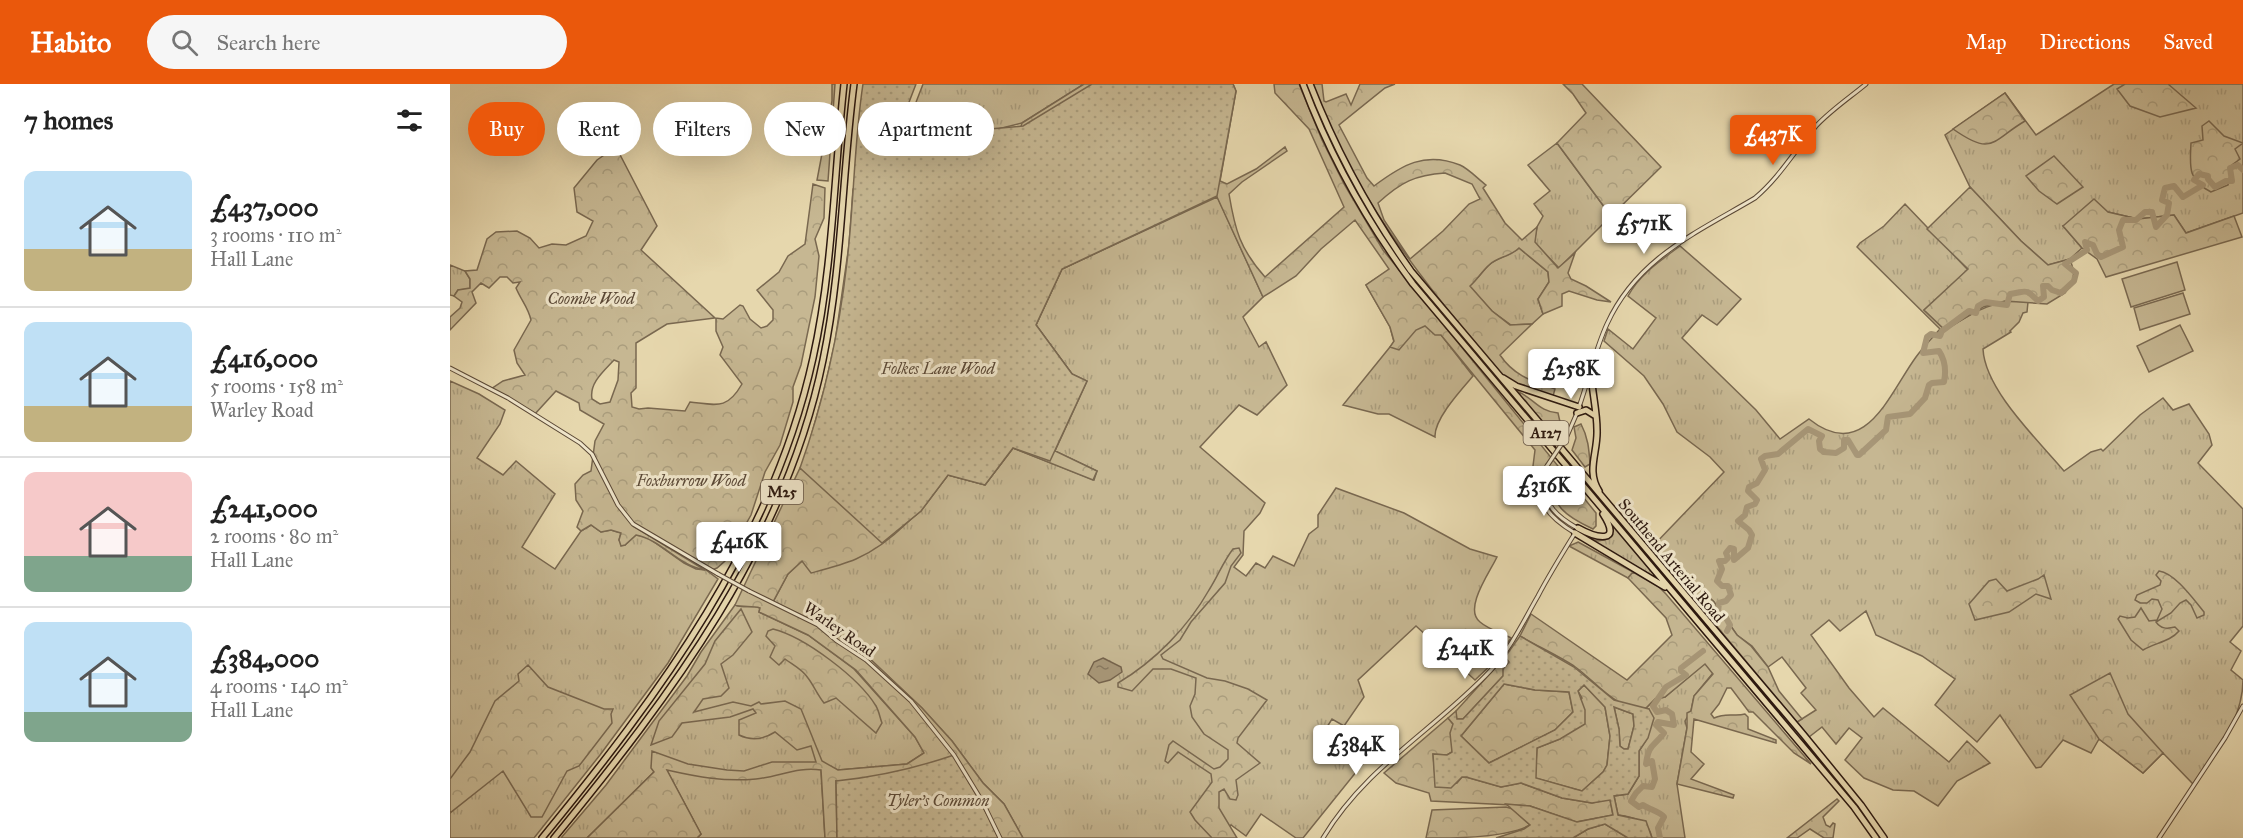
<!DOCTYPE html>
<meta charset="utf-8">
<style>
body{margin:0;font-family:"IM FELL Great Primer",serif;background:#f6f6f6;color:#222;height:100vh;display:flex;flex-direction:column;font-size:22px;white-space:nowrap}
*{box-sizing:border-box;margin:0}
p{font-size:20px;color:#767676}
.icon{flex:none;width:33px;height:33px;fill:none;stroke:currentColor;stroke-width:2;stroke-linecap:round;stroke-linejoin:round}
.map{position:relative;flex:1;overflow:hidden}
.sheet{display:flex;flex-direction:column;background:#fff;width:450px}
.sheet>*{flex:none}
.hud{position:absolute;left:18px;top:18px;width:570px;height:54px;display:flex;gap:12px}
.price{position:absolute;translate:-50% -51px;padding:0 14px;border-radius:6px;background:#fff;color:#222;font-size:20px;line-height:39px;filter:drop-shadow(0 2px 3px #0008)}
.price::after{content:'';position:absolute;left:50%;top:36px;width:18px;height:14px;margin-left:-9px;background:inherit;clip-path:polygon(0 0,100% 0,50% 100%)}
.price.active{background:#ea580c;color:#fff}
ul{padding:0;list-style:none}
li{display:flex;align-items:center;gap:18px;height:150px;padding:0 24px}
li+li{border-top:2px solid #e0e0e0}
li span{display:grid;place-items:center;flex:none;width:168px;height:120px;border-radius:12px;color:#555}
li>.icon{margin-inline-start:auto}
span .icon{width:72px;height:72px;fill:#fffc;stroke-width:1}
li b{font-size:26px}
h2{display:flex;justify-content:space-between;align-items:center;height:72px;padding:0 24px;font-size:26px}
.pill{padding:0 21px;border-radius:27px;background:#fff;box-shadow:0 6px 24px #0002;font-size:21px;line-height:54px}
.pill.active{background:#ea580c;color:#fff}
header{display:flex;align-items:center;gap:36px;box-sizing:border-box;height:84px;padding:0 30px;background:#ea580c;color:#fff}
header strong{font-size:28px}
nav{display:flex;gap:33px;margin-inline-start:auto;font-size:21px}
.search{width:420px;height:54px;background:#f6f6f6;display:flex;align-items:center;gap:15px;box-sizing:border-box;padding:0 21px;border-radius:33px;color:#767676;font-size:22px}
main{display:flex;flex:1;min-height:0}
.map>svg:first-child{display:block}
.grass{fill:url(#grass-tufts);stroke:#796850;stroke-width:1.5}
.forest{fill:url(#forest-crowns);stroke:#796850;stroke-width:1.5;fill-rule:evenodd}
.park{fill:url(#park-dots);stroke:#796850;stroke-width:1.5;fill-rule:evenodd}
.garden{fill:#c6b792;stroke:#796850;stroke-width:1.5}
.water{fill:url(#water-ripples);stroke:#76644d;stroke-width:1.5}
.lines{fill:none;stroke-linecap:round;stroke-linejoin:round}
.river{stroke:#a79677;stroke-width:6}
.minor-casing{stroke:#5a4836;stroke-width:5}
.highway-casing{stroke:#2c180f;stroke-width:8}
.minor{stroke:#efe5ca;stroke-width:3}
.highway{stroke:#e6d7ad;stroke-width:5}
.minor-bridge-casing{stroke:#5a4836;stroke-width:5;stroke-linecap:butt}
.minor-bridge{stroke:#efe5ca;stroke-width:3}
.labels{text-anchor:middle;stroke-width:6;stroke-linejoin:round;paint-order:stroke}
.shield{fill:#efe5ca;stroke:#665647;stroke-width:1.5}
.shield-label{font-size:15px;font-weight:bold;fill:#2c180f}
.park-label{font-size:16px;font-style:italic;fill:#5a4836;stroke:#efe5ca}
.street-label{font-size:16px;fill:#2c180f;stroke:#efe5ca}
</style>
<header>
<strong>Habito</strong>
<div class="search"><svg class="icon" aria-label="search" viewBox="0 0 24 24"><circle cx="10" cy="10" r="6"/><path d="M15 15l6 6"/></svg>Search here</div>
<nav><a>Map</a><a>Directions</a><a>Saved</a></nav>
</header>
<main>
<section class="sheet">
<h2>7 homes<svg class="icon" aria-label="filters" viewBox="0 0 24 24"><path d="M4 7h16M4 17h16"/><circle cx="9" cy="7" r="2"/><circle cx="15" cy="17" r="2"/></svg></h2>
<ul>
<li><span style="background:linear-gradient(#bfe0f5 65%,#c2b280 0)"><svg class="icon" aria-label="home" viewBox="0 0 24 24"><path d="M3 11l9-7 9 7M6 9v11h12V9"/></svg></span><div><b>£437,000</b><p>3 rooms · 110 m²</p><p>Hall Lane</p></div></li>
<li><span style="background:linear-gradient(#bfe0f5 70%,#c2b280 0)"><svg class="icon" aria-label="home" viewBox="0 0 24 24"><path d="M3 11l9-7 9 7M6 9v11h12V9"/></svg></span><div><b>£416,000</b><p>5 rooms · 158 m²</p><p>Warley Road</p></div></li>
<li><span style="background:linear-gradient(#f6c9c9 70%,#7fa58c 0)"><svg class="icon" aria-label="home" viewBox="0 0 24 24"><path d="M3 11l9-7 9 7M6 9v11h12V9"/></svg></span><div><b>£241,000</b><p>2 rooms · 80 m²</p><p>Hall Lane</p></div></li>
<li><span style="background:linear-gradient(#bfe0f5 75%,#7fa58c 0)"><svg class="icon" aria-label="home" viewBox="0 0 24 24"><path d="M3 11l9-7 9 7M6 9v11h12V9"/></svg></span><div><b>£384,000</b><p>4 rooms · 140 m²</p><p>Hall Lane</p></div></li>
</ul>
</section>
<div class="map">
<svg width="1793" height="754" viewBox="0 0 1793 754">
<defs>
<pattern id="grass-tufts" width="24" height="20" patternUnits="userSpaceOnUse" patternTransform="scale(1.5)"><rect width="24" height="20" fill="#c6b792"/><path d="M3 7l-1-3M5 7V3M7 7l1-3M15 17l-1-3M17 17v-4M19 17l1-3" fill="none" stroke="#aa9d7d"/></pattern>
<pattern id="forest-crowns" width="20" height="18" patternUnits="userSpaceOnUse" patternTransform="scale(1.5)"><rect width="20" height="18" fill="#c6b792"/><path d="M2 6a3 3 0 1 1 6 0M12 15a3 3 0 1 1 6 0" fill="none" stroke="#aa9d7d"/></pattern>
<pattern id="park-dots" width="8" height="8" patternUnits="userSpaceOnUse" patternTransform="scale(1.5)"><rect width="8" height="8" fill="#c6b792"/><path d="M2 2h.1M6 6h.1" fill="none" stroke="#aa9d7d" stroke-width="1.8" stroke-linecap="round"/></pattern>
<pattern id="water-ripples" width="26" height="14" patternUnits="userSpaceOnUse" patternTransform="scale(1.5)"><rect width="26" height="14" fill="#a79677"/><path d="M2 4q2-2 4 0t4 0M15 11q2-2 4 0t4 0" fill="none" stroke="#887960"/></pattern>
</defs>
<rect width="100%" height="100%" fill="#e6d7ad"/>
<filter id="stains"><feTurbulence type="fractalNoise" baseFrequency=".00333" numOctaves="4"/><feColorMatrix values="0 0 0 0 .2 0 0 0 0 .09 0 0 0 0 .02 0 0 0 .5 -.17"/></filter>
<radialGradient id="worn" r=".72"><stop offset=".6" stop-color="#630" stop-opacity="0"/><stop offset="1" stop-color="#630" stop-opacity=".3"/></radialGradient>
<path class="grass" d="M382,0H385L378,97L367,96L382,17Z
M473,0H634L572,39L544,46L517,47L468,59L460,56C456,38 467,17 473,0Z
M1664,0H1793V129L1736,149L1724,131L1688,135L1658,128L1613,142L1632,164L1620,175L1598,181L1571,157L1520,103L1495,51L1555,9L1586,51Z
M1107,59L1161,132L1109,184L1084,158L1087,143L1093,132L1084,120L1100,107L1078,81Z
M767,112L813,213L793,233L809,263L816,258L837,301L807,331L789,321L750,363L815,419L810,429L794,447L793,471L784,483L796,492L806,479L815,484L823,472L844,482L859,450L868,443V431L886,404L954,429L1020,465L1047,473C1040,488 1013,525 1030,538C1038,545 1051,549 1061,554L1045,577L1025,596L966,542L908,596L914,613L894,642L882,635L877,643L923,667L853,754H846L811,730L796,752L781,741L768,754H573L554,720L533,699L502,657L472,624L417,572L381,545L323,518L338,490L352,477L432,459L471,427L498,391L535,401L563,364L644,396L647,387L605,367L622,290L586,241L612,185Z
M1455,120L1518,186L1474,226L1495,246C1521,230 1546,213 1578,218L1577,228L1573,229L1569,238L1560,247L1561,248L1533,265C1535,306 1588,356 1614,387L1641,368L1651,365L1653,367L1690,331L1713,314L1723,326L1739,320L1759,350L1762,361L1748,379L1793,425V542L1780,558L1791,567L1781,586L1793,596C1793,636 1765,669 1744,701L1713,669L1693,689L1649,655L1641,669L1613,656L1591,683L1586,684L1550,631L1527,658L1485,621L1505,595L1472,572L1426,551L1416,527L1390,547L1379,536L1361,551L1399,604L1424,633L1433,624L1499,678L1517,657L1540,679L1507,697L1488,722L1464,707L1443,706L1414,694L1395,676L1412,654L1399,644L1386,660L1372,643L1359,653L1347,638L1366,626L1351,609L1356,604L1332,573L1318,583L1302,562L1287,551L1264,518L1242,497L1225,491L1201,464L1274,388L1260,373L1227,348L1213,320L1194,292L1154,257L1158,245L1183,265L1206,234L1178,212C1190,190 1210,177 1230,162L1291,215L1267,241L1252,231L1232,254L1306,326L1330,355L1359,335C1415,380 1439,310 1466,273C1473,263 1482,254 1490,245L1407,163L1410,159L1434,142Z
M1069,164L1098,188L1099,198L1088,215L1093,230L1082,240L1061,241L1042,227L1019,202C1028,195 1032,188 1039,181C1047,173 1060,172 1069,164Z
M0,181L15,187L20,195V205L8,206L4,212L0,211Z
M940,185L1023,292C1011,306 984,335 985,353L939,330H928L893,321L944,258L940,243L916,201Z
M0,297L29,310L55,326L50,340L27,374L53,391L66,377L105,410L72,463L105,485L131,447L141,441L151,448L161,446L171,449L169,456L175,461L186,451L197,453L234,479L246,485L256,486L268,495L218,579L150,671L84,754H0Z
M1161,438L1209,496L1137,454L1148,457L1158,455L1163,446Z
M1128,458L1183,488L1178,494L1119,462Z
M285,521C293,524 302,521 310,524L309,528L358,551L404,585L465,653L474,669L457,680L388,686H371L375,754H247L251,750L213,679L137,754H111L156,701L237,592L251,568Z
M1255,579L1263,589L1244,612L1241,627L1235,637L1237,644L1227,700L1235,754H1202C1199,737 1184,733 1168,731L1164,712L1178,710L1189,692V667L1198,653L1199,625L1196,624L1205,615L1215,613Z"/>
<path class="forest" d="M634,0H783L786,7L770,97L777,100L806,85L835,63L837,67L792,98L779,110C785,146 790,165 815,193L894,123L859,45L825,9L824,0H849L872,56L894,100L933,166L1146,429V442L1143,445C1113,431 1102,422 1099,388L1091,383L1087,400L1089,418L1082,420L1080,406L1085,366L991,251H985L975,242L966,246L949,266L940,263L944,257L940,243L916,201L939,185L905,136L871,165L846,192L813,213L767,113L612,185L586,241L622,290L637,297L605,367L647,387L643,396L563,364L535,401L498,391C474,423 443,459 406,475C392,481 376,485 361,489L352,477L338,490L323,518L381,545L417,572L472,624L502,657L533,699L554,720L573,754H521L386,697L387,754H375L371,686C349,682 328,693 306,695C274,698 248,693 217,686L251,750L247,754H137L204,688L201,684L202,667L238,680L277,686L294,687L322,678H366L361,662L347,666L325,648C314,655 301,657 289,651V636L306,629L303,625L280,633L232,639L222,653L201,661L209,637L255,580L265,557L291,525L302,548L283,571L271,580L279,604L271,612L253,615L244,628L283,618L301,622L309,618L311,620L335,617L351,625L372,677L388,686L457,680L474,669L465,653L406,586L358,551L309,528L310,524C302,521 293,524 285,521L350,384L359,391L358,363L375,302L385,258L399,161L403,105L565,63L572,39Z
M863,0H872L874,17L876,18L896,10L901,21L910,0H945L935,4L889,41L917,94L924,102C952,81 975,67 1010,81C1019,85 1028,95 1036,101L1033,104L1055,139L1072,156L1087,143L1085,158L1108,184L1125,169L1118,189L1121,195L1136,202L1161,218L1147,216L1119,207L1112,210V222L1093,230L1088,215L1099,198L1098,188L1069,164C1060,173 1047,173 1039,181C1032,187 1027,196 1020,202L1042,227L1060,241L1082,240L1050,271C1064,292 1082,297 1105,305L1103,312C1087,307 1070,303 1056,294C1038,282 1024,258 1011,242C951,169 894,90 863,0ZM995,89L1022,100L1030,115L1019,120L993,147L960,175L934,136L928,119C951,98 965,91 995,89Z
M1113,0H1132L1211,83L1161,132L1107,59L1136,29L1123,10Z
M1675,0H1718L1746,24L1710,33L1680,22L1667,5Z
M1555,9L1575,37C1541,57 1543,73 1503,45Z
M1759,37L1774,52L1793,59L1785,65L1790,75L1782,81L1778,101L1761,108C1737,96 1740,82 1741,59L1753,56L1752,42Z
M166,63L207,142L191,166L265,234L217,240L186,259V304L181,309L182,323L189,325L198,324L235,327L240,318C267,321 277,326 292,300L270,271L273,263L266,247V234L273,235L290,221L293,222L300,235L311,244L317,242L323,236V226L307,206L329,188L338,172L355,160L363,100L375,104L374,134L365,155L369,172L365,213L351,281L343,303V318L330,361L315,388L301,431L275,477L267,484L262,486L183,442L255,486C228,482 212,456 186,451L175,461L171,462L169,456L171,449L161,446L151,448L141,441L131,447L127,443L133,427L126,416L125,400L133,391L141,387L145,357L154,340L130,326L129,319L106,307L84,331L41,305L53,297L75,291L67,279L64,266L81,236C78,223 71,216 66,204L70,198L63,199L57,193H50L39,204L31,199L22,208L26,219L0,246V233L10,224L12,218L4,212L8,206L20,204V195L15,187L27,186L37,155L46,148L67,147L80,154L89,164L102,160L116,161L136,152L143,137L127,128L124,104L147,76ZM164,276L169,278L168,296L160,318L150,320L142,315C139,299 154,287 164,276Z
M1604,72L1633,103L1607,120L1589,107L1576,92Z
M1520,103L1571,157L1598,181L1620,175L1624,188L1622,199L1615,209L1597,220L1555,217L1533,223L1495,246L1474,226L1518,185L1477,145Z
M1644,115L1658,128L1688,135L1724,131L1736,149L1784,132L1792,153L1656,193L1647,175L1632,164L1613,142Z
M1069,308C1084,315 1090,328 1108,329L1110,338L1114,343L1107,354L1070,313Z
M1131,340C1138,353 1139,365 1140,380L1135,383L1122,366L1126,354L1124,343Z
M789,464L791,469L781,482L775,499L741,538L730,556L711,571L713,575L757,594L775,597L798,605L817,616L788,654L787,659L810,679L786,696L788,711L786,716L780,715L774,705L769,708V724L787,754H762L745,736L740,728L762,698L761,690L728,668L718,679L715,677L719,661L723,657L764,685L770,683L778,675V666L754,650L742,633L740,622L745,610L746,594L721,585H703L682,607L668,603V599C705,577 738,543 759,506C768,492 773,478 783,465Z
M1201,464L1225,491L1242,497L1264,518L1287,551L1301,562L1318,583L1329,607L1352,635L1347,638Z
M1709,487C1725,489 1744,516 1754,528V531L1747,534L1741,521L1736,516L1730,519L1721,529L1706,538C1711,545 1717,545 1725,543L1729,547C1721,557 1705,559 1693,566L1681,556L1668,535L1670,532L1678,534L1685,533L1691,524L1699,537L1707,536L1712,525L1708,516L1702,515L1697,519H1690L1685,516L1687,511L1710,501L1711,497L1706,491Z
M1183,488L1209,503L1216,510L1361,680L1344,669L1303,628H1299L1281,604H1277L1269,620L1261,630L1264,634C1277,628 1285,633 1295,630L1298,633V645L1326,656V659L1244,635L1241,668L1254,680L1241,695L1284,711L1283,714L1227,700L1237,644V629L1241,627L1244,612L1263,590L1255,580L1215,613L1205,615L1196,624C1164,626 1147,598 1124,582C1107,571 1087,562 1070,552L1081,530L1177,596L1222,551L1216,534L1178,494Z
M1594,491L1601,515L1586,510L1559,528L1525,536L1519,520L1539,497L1546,495L1557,507L1588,495Z
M323,545C355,553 409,594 426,622C429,627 430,634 432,639L426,649L386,614L374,619C367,610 364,602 358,594C352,585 343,581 335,575L329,581L320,573L325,562L316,552L318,547Z
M1055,573L1059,578L1053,592L1013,635H1007L1005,631L1006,627Z
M78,581L98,603L154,625H163L161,630L162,639L129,682L117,687L92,733H81L53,687L0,729V695L20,668L45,617L69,597L68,590Z
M1660,589L1678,630L1713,669L1693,689L1649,655L1620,611Z
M1054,600L1085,606L1119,608L1123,628L1105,646L1039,679L1011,652Z
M1134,601L1155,623L1160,652L1157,681L1153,688L1132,707L1085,694L1087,664L1110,655L1132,614L1128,607Z
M1164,623L1183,630L1184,642L1178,665H1174L1170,662L1169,645Z
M998,634L1003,640L1002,668L997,671L983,670L986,703L1007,699L1012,693H1016L1051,703L1071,699L1112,714L1142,719L1160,715L1163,731L1126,738L1080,722L981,717L979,709L946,699L934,689Z
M1387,715L1389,717L1373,733L1376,741L1380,743L1383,739L1385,740L1383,754H1374L1360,745L1347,754H1337Z
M1056,723L1063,725L1080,741C1056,754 1006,754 976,754L982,726Z
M1155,740L1178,754H1123L1138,745Z"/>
<path class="park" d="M413,0H466L448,47L455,53L468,59L517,47L573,42L642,0H783L786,7L767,112L612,185L586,241L622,290L637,297L600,377L563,364L535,401L498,391L471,427L432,459L350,384C374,317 389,249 397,178C404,119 404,59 413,0Z
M1070,552L1124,583L1164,616L1199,625L1204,634L1198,654L1189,667V692L1178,710L1164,712L1168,731L1196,737L1202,754H1178L1155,740L1138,745L1123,754H1046L1074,745L1080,741L1056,720L1080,722L1127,738L1163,731L1160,716L1142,719L1112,714L1071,699L1051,703L1016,693H1012L1001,704L985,703L983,670L997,671L1002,668L1000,649L1003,640L998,634L1006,627L1007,635H1013L1053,592V585L1059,578L1055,573ZM1054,600L1085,606L1119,608L1123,628L1105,646L1039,679L1011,652ZM1134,601L1155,623L1160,652L1157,681L1153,688L1132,707L1086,694L1087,664L1110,655L1135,640V626L1128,607ZM1164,623L1183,630L1184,642L1178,665H1174L1170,662L1169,645Z
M504,671L550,754H387L386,697C427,693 466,684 504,671Z"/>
<path class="garden" d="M1727,178L1735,206L1681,223L1672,195Z
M1733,209L1740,230L1690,246L1684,224Z
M1730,241L1743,267L1699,288L1687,262Z"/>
<path class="water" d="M653,574L671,583L672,588L660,596L649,599L638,590L644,578Z"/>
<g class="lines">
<path class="river" d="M1277,547L1280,541L1275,532L1268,528L1269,519L1276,517L1281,511L1278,502H1272L1267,497L1272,485L1269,477H1275L1278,474L1276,469L1280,464L1284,465V476L1298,464L1302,451L1299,446L1288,437L1295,431L1297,423L1305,420L1307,416L1298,407L1299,403L1307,399L1315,386L1311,375L1315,372L1328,370L1358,345L1372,352L1369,357L1370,365L1374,368L1386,369L1394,364V356H1398L1407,371H1409L1436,346L1438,333L1460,330L1475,314L1479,301L1482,299L1494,298C1496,288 1495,276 1489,267L1473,269L1477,253L1481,250L1490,252L1492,247L1519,227L1526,229L1528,222L1535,218L1557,221L1560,210C1577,208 1574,203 1588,217L1594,213L1593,202H1598L1602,206L1611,209L1624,197L1626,189L1615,180L1637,166L1635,158L1643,161L1647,170L1651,173L1673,163L1669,146L1673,136H1686L1695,128H1702L1706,143L1717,131L1719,119L1712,116L1715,104L1724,102L1733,113L1753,101L1744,96L1749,90L1758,92V95L1765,103L1776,97H1782L1780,84L1788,81L1793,86
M1210,754L1208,744L1214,733C1209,727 1200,726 1193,721L1189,723L1181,717L1186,709L1193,702L1202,703L1205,695L1202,677L1196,680C1199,659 1203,664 1214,649L1206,641L1208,638L1224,641L1222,630L1216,626L1207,628L1203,622L1216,603L1236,591L1231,587V584L1253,567"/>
<defs>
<path id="minor" d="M0,284L58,314L130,359L142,370L168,421L183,440L268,490
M1129,323C1139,295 1145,266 1157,240C1187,174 1246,149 1305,114C1330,93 1345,66 1366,42C1381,26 1399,14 1416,0
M1117,352L1127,329
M1097,382C1080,414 1098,433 1125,449
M1092,398C1096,422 1106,432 1127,444
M299,507L368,541L387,557L416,576L461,617L504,671L532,717L550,754
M873,754C916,682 986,645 1041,586C1061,564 1073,538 1088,512C1099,491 1112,470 1125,449
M1709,754L1775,654L1793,622"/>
<path id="highway" d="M853,0C880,72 917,138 963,200L1404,723L1426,754
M860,0C886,67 920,129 961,187L1353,650L1411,721L1434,754
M1141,288C1142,308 1147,327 1147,346C1148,368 1136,387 1149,407
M1053,294L1066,302L1129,323
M1127,329L1136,326L1144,331
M1128,444C1146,454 1173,461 1153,430
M1125,449L1215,503
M92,754C209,612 323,457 363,274C383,184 384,91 394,0
M104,754C220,613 336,459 373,276C392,185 392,92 404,0"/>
</defs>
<use href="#minor" class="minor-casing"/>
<use href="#highway" class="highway-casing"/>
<use href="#minor" class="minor"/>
<use href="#highway" class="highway"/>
<defs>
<path id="minor-bridge" d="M1097,382L1117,352
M268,490L299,507"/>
</defs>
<use href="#minor-bridge" class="minor-bridge-casing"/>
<use href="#minor-bridge" class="minor-bridge"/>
</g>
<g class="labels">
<g class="shield">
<rect x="1073.5" y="337" width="45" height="24" rx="4.5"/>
<rect x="311" y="396" width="42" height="24" rx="4.5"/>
</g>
<g class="shield-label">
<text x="1096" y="354">A127</text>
<text x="332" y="413">M25</text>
</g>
<g class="park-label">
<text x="141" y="220">Coombe Wood</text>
<text x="488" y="290">Folkes Lane Wood</text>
<text x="241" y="402">Foxburrow Wood</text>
<text x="488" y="722">Tyler's Common</text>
</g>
<g class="street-label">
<text transform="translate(1222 476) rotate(50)" y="6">Southend Arterial Road</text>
<text transform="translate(390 545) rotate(35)" y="6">Warley Road</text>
</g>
</g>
<rect width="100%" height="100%" filter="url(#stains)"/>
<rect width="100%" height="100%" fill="url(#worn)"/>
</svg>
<b class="price active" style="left:1323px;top:82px">£437K</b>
<b class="price" style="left:1194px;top:171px">£571K</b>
<b class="price" style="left:1121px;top:316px">£258K</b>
<b class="price" style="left:1094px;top:433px">£316K</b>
<b class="price" style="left:289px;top:489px">£416K</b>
<b class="price" style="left:1015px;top:596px">£241K</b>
<b class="price" style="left:906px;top:692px">£384K</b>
<div class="hud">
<a class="pill active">Buy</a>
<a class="pill">Rent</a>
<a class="pill">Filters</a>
<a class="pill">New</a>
<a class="pill">Apartment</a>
</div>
</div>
</main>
